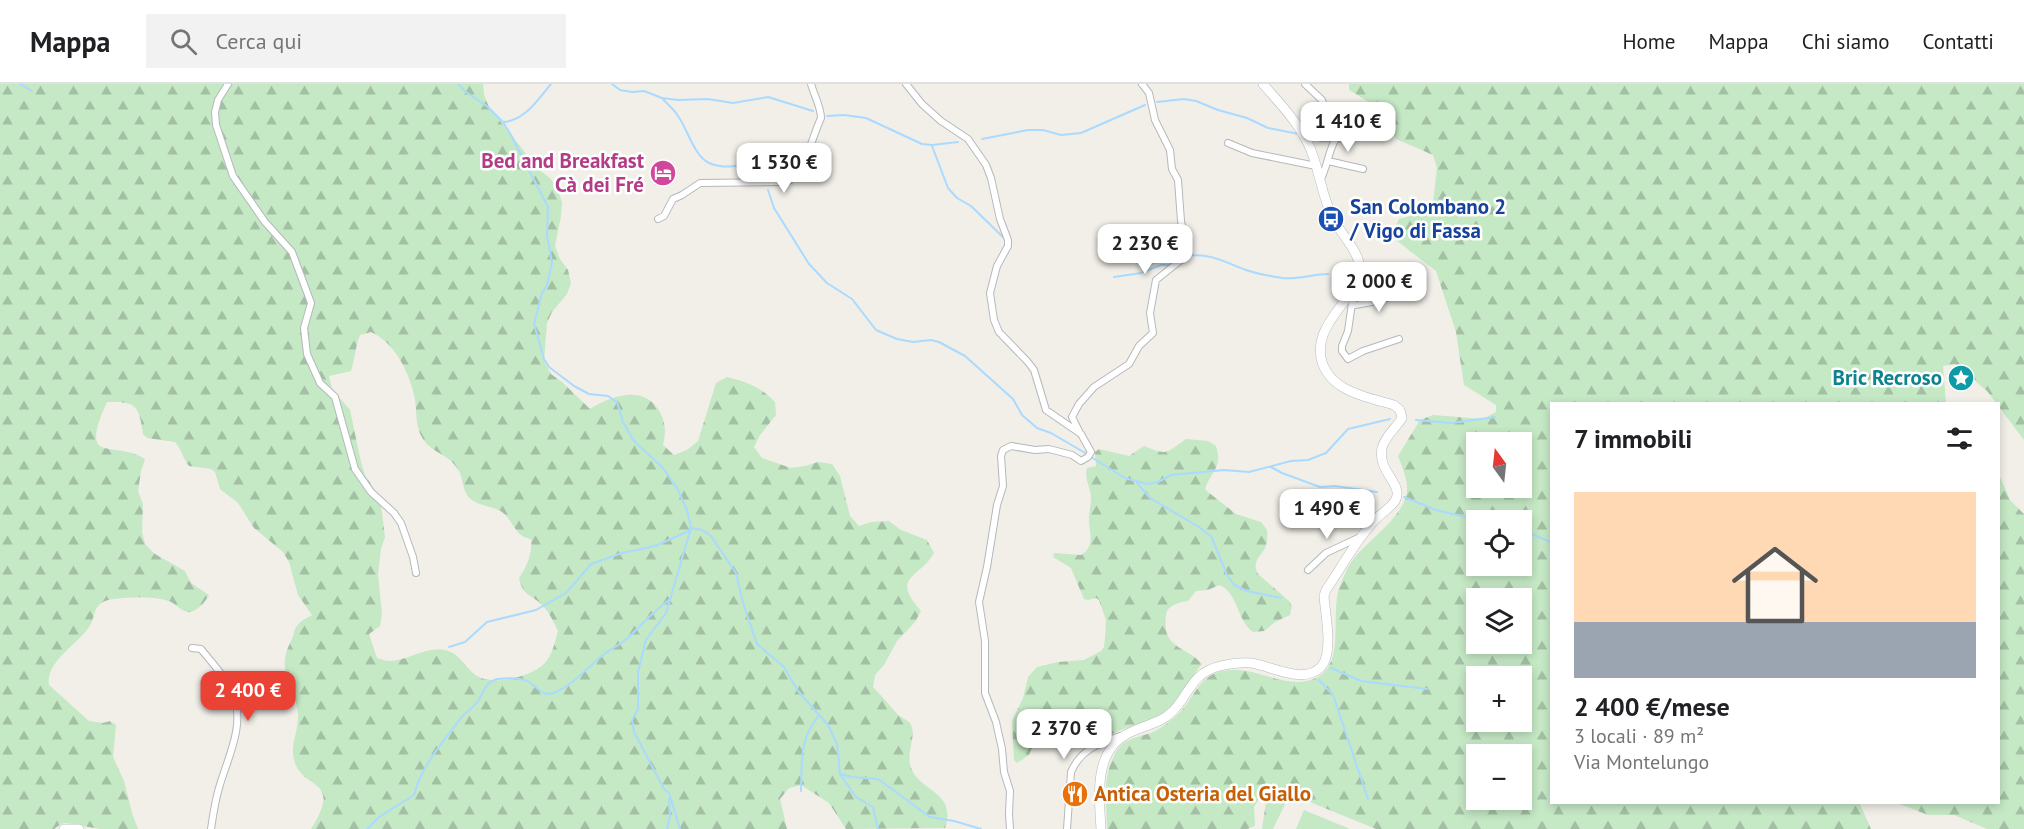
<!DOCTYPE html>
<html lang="it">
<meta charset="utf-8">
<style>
body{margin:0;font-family:"PT Sans",sans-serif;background:#f2f2f2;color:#202124;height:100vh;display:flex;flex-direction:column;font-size:22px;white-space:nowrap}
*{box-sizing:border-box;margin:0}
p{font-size:20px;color:#757577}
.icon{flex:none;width:33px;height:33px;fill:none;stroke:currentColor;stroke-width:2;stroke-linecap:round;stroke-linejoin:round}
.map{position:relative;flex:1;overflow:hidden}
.side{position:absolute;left:1550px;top:318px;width:450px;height:402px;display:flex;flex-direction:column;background:#fff;border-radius:0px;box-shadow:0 3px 9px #0003}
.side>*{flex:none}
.needle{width:39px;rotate:345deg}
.buttons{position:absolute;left:1466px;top:348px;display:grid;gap:12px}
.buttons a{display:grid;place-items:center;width:66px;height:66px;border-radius:0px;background:#fff;box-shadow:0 3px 9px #0003;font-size:30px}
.price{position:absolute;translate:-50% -51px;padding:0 14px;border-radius:12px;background:#fff;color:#222;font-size:20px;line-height:39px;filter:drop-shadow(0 2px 3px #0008)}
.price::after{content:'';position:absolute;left:50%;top:36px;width:18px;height:14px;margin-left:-9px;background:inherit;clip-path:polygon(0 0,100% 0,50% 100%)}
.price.on{background:#ea4335;color:#fff}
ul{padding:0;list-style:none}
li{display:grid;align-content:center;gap:12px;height:318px;padding:0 24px}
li+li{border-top:2px solid #e0e0e0}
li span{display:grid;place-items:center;height:186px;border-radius:0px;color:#555}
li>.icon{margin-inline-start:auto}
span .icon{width:108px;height:108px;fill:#fffc;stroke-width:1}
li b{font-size:26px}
h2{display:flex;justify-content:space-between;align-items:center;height:72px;padding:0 24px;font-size:26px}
header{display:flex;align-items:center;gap:36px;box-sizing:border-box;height:84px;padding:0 30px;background:#fff;border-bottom:2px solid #e0e0e0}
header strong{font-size:28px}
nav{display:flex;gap:33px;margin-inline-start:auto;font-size:21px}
.search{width:420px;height:54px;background:#f2f2f2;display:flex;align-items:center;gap:15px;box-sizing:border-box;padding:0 21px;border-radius:0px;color:#757577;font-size:22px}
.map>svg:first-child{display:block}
.forest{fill:url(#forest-firs);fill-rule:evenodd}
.green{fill:#c5e8c5}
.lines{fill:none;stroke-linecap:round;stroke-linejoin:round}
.stream{stroke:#aadaff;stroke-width:2}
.street-casing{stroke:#b5b8bc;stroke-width:8}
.secondary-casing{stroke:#b6babf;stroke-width:10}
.street{stroke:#fff;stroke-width:6}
.secondary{stroke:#fff;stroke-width:9}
.labels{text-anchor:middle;stroke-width:5;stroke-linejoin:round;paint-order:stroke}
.hotel-label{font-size:21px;font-weight:bold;fill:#b23c85;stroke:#fff;text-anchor:end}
.transit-label{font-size:21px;font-weight:bold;fill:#164399;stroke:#fff;text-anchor:start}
.culture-label{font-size:21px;font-weight:bold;fill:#0d838f;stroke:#fff;text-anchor:end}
.food-label{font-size:21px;font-weight:bold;fill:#c56008;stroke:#fff;text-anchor:start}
</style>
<header>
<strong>Mappa</strong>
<div class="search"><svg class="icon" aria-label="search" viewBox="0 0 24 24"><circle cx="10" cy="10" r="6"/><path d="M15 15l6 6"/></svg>Cerca qui</div>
<nav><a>Home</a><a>Mappa</a><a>Chi siamo</a><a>Contatti</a></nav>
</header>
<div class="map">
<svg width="2024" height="745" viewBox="0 0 2024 745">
<defs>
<pattern id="forest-firs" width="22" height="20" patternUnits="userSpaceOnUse" patternTransform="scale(1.5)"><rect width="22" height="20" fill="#c5e8c5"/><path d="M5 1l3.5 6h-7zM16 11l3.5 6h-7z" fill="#a3c0a4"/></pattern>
</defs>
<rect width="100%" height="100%" fill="#f1efe8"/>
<path class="forest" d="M0,0H483L484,11L489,23L538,85L550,94L558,105L562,119L561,132L555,162L560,175L568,186L571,199L567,210L552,228L547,239L544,277L551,290L562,298L590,325C611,312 642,301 658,325C666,337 666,348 663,361L674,371L687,366L698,357L716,299L727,293C747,298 761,303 775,318L776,331L760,351L754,363L762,374L791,384L805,382L818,378L832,380L840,392L850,432L859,442L872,438L889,437L901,446L927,456L934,469C919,495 890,492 921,527L915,538L897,557L884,581L875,591L873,603C882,612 890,622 898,631C902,634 907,636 910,639C918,652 905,668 911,684C921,709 957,707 945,744L846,745L829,719L801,701L789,704L780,715L787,745H311C344,693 302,707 294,676C290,661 299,646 298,630C295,599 274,588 292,555C294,551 294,545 297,542C300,537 307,534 312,531L298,511L289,478L283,468L254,444L238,419L220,405L215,388L211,385L189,382C183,375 182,366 175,358L147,354L143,350C139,322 137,317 107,318C77,384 115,355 145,375L141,387L138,407L143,420L142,447L145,460L155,470L185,487L191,499L209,511C206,517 197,528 189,528C182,528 176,520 169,517C152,512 132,513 114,515C109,515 101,518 98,522C93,528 94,537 89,543C78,560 45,578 49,601L89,637L103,639L110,637L116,641L113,673L124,697L132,729L138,745H100L66,739L61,740L54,745H0ZM371,248C395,258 410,290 415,315C417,328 415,343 423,355C432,369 448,370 457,384C464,393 462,410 472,416C480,422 493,422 502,428C514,437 514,452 531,455C533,469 526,484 519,494C523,513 532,510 543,522C550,529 554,539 558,547C555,558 552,573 543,581C529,593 493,602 477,592C465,584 460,569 445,566C426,562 408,577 390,577C386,577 381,575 377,574L369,550L380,542L382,530L378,490L381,465L385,453L380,414L365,391L361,378L350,326L332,305L329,292L351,287C355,275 355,263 360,251Z
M1349,0H2024V356L1987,307L1955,280L1943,282L1946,319L1551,320V718L1877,719L1860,720L1871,745H1376L1305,716H1287L1273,745H1262L1266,718L1261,712L1254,723L1255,742L1247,745H1107C1107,721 1102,696 1113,674C1122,653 1135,655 1153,648C1160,645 1169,638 1175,633C1197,615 1196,587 1232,586C1259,584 1289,607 1316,594C1347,579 1329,529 1340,502C1343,494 1347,484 1352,477C1367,456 1404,434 1407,407C1408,395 1402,383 1398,372L1420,336L1433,331L1483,335L1496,328V321L1464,301L1456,248L1436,187L1392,153L1393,147L1399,135L1432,126L1437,84L1433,71L1396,55L1380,25L1349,6ZM1476,358H1521V404H1476ZM1476,436H1521V482H1476ZM1476,514H1521V560H1476ZM1476,592H1521V638H1476ZM1476,670H1521V716H1476Z
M1186,355L1208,357L1216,362C1223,384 1211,387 1205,405L1208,408L1236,430L1261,438L1267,446C1267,451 1268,457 1266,462C1261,473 1251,477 1258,490L1289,517L1292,522L1290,531L1275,538L1264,547L1253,548C1237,537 1238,508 1219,501L1208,506L1196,507L1188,517C1180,518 1167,521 1166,531C1162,566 1184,560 1202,580C1189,594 1183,613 1168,625C1152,639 1130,641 1112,650C1100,646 1090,660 1080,654C1069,648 1069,635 1054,634L1040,645L1029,671L1017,679L1014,676L1012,637L1023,614L1028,593L1037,583L1058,578L1084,576L1101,567L1104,563L1105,554L1106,536L1099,516L1096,514L1088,516L1084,515L1071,484L1053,473L1054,469L1081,471C1097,461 1088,446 1089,432C1090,425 1091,419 1091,412C1090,402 1084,394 1087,384L1096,382L1095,368L1099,365L1129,372L1144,362C1168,372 1166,369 1186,355Z
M1998,388L2010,416L2024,430V745H1987L1954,731H1928L1897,719L1998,718Z"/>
<path class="green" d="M1304,726L1350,745H1296Z"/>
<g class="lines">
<path class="stream" d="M20,0L32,7
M458,0L466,8L488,23L503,38L511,51L548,123L547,151L552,179L547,201L542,209L534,240L544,275L549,283L574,302L589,310L608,312L617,318L623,338L633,356L663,384L677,404L687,426L691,444L666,529L646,556L638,588V625L632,636L634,648L664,705L669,709L680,745
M612,0L620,6L632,8L644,7L662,14L678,16L708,15L733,19L768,13L813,27
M662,14C667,20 674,25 678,32C687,44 694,72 709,79C732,90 750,70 769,94
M1157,18L1184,15L1196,17L1218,26L1247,34L1268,44L1299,50
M827,32L844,31L866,34L922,60L932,61L958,58
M503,38C525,37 538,15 551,0
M1307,53L1321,57L1352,58
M982,55L1028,46H1043L1061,51L1081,49L1145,21
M932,62L948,104L957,114L971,122L1004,154
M768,106L774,124L809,180L827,199L852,215L876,246L897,255L913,258L931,256L939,258L965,272L1013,315L1022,331L1037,344L1051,349L1087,370
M1188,172C1208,168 1227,179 1246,186C1257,190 1270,192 1282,194C1297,196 1313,190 1328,190
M1114,193L1141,189L1161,181H1169
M1416,336L1451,339L1495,333
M1091,373L1125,394L1147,400L1158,398L1171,391L1224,386L1249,388L1291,377L1308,376L1326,369L1348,345L1390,335
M1271,383L1282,389L1320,403L1335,402L1377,408
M1137,399L1150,414L1199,443L1211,452L1227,491L1234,501L1247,507L1281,514
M1404,413L1436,426L1478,436
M691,444L702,446L711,452L736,489L743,519L757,560L784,583L798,607L828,641L837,660L840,690L856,713L873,723L878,745
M1521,446L1551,458
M449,563L465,558L487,538L536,526L566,509L591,480L622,469L655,462L691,446
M1331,584L1361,597L1427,605
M1319,596L1333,611L1368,715
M840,690L852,693L878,695L930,733L954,737L981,745
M801,707C802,677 799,656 819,631
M367,745L379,733L414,711C421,683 443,657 461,634C466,628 473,624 477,618C484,609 485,597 498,595C507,594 521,593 529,598C538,604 543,614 556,608C575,599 587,584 603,571C611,565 621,560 629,553C642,540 654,527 669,516
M667,745L670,732L669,715"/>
<defs>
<path id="street" d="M228,0L218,16L215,28L216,41L233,92L265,138L292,168L311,219L304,244L307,270L320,299L335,313L355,385L371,408L394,429L401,439L413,473L416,489
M906,0L922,20L941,37L968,55L986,81L991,94L1000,135L1008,156V162L997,182L990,209L994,236L999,248L1027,277L1034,286L1046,326L1081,350L1091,368L1088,373L1081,377L1072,371L1049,365L1035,366L1011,362L1003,366L1001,372L1003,402L997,421L987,483L979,518L985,557V609L996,638L1002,665L1004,688L1010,707L1009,730L1010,745
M1305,0L1322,16L1335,56C1328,69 1327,84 1320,97
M1228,59L1252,69L1316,82
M1328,77L1363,85
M658,135L664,132L673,115L682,111L700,99L786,98C804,91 813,51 821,34C821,23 814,11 811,0
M1354,201L1358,208L1364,212L1373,205L1394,202L1396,199L1394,184
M1352,207L1353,212L1348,247L1342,262V267L1348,275L1363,267L1399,255
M1352,217L1355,221L1372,218L1390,213L1415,201
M1079,347L1072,333L1079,320L1094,303L1129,280L1139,262L1153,249L1150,229L1156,196L1181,176L1184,154L1181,137L1178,96L1172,85L1170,66L1155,36L1149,9L1142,0
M1308,486L1326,469L1360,453
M192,564L201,565C212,579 226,593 233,610C246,641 227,675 219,704C215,717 213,731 211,745
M1067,745L1071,688C1081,665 1098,660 1120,652"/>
<path id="secondary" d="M64,745H79
M1101,745C1099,711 1093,665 1131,648C1145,641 1161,639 1172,628C1190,610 1191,589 1220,582C1229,580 1242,578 1251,579C1272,582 1303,601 1321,583C1334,569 1325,529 1324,512L1326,506C1341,484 1355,458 1373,438C1379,430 1392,424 1396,415C1403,400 1377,387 1382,364C1385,352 1396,344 1402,334L1400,326L1394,321C1366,313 1328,307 1321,274C1314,234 1365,211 1359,179C1356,164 1341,150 1334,136C1322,114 1320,89 1311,66C1300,40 1281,21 1263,0"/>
</defs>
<use href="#street" class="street-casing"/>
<use href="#secondary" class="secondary-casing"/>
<use href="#street" class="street"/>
<use href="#secondary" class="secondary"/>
</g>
<defs>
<symbol id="hotel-disc" viewBox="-11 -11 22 22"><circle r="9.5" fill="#d1479c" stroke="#fff"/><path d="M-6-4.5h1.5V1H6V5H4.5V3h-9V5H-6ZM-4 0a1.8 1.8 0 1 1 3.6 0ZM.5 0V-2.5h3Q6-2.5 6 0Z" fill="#fff"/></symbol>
<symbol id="bus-disc" viewBox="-11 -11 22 22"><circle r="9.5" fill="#1a4fb4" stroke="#fff"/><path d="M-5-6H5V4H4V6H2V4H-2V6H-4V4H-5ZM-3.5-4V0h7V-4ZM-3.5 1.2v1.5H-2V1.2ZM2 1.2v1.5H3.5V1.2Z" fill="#fff"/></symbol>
<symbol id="sight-disc" viewBox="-11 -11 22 22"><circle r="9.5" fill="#0f9aa8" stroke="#fff"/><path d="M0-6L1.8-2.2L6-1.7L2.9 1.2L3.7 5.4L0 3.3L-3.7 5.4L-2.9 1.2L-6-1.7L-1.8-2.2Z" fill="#fff"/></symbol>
<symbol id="restaurant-disc" viewBox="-11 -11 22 22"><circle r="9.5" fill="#e8710a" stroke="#fff"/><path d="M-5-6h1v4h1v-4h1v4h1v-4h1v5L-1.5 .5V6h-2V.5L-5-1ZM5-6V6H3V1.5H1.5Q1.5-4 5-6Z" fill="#fff"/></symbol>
</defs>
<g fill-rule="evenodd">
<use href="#hotel-disc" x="648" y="74" width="30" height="30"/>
<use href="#bus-disc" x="1316" y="120" width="30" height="30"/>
<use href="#sight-disc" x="1946" y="279" width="30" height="30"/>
<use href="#restaurant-disc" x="1060" y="695" width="30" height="30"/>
</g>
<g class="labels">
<g class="hotel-label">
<text x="644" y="84">Bed and Breakfast<tspan x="644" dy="24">Cà dei Fré</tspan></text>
</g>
<g class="transit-label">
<text x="1350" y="130">San Colombano 2<tspan x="1350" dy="24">/ Vigo di Fassa</tspan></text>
</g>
<g class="culture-label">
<text x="1942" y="301">Bric Recroso</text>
</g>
<g class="food-label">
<text x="1094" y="717">Antica Osteria del Giallo</text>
</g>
</g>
</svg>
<div class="buttons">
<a><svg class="needle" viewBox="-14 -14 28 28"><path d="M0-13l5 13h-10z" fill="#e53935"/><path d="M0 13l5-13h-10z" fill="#757577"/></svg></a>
<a><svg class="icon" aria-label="locate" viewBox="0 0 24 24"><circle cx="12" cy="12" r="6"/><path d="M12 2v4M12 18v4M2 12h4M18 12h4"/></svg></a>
<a><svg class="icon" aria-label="layers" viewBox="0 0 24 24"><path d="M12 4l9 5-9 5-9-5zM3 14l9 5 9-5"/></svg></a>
<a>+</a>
<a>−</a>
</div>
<b class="price" style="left:1348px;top:69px">1 410 €</b>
<b class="price" style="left:784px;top:110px">1 530 €</b>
<b class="price" style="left:1145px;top:191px">2 230 €</b>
<b class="price" style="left:1379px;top:229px">2 000 €</b>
<b class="price" style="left:1327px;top:456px">1 490 €</b>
<b class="price on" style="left:248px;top:638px">2 400 €</b>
<b class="price" style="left:1064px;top:676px">2 370 €</b>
<section class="side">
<h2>7 immobili<svg class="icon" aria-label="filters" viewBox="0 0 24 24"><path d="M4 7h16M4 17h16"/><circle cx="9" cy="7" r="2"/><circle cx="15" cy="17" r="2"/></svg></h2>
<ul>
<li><span style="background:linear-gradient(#ffd9b3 70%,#9aa5b1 0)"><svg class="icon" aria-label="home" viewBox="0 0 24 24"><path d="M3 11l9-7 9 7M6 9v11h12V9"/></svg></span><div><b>2 400 €/mese</b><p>3 locali · 89 m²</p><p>Via Montelungo</p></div></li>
</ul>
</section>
</div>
